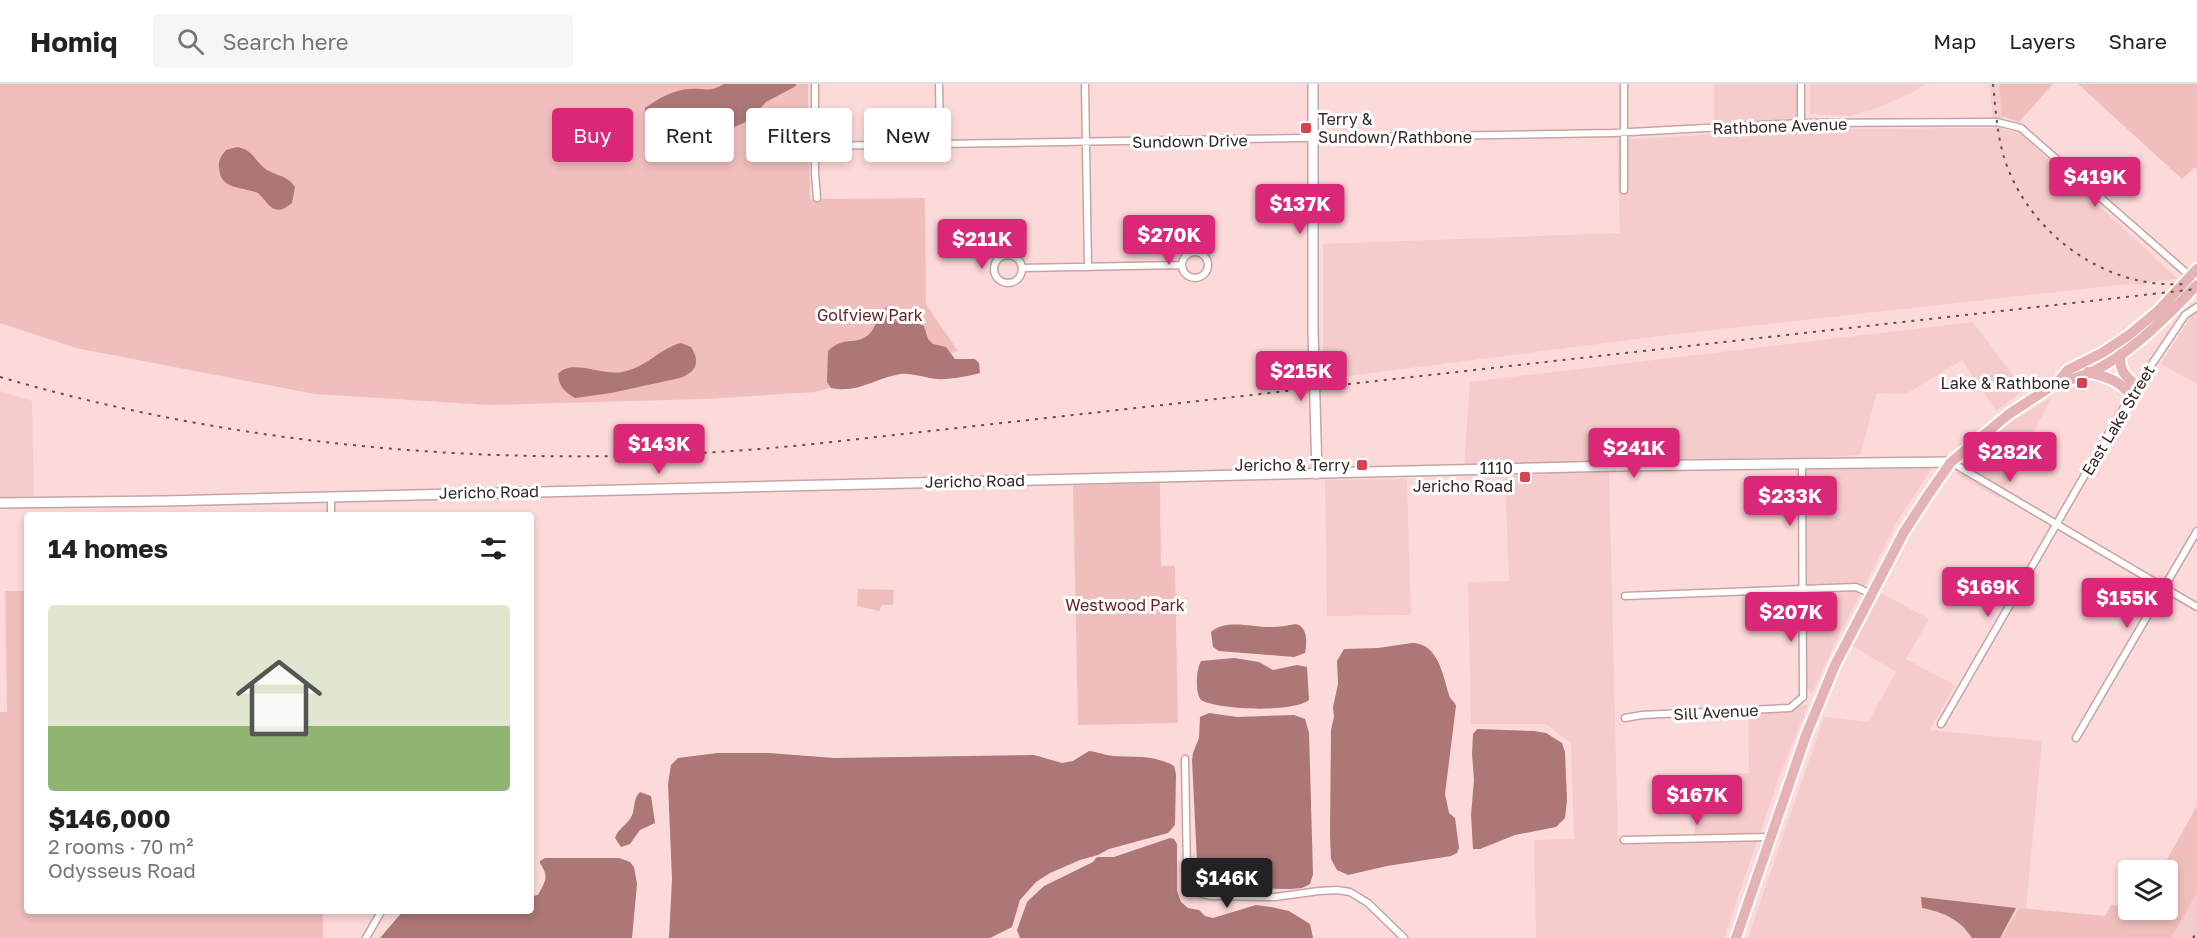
<!DOCTYPE html>
<meta charset="utf-8">
<style>
body{margin:0;font-family:"Golos Text",sans-serif;background:#f6f6f6;color:#222;height:100vh;display:flex;flex-direction:column;font-size:22px;white-space:nowrap}
*{box-sizing:border-box;margin:0}
p{font-size:20px;color:#767676}
.icon{flex:none;width:33px;height:33px;fill:none;stroke:currentColor;stroke-width:2;stroke-linecap:round;stroke-linejoin:round}
.map{position:relative;flex:1;overflow:hidden}
.sheet{position:absolute;left:24px;top:428px;width:510px;height:402px;display:flex;flex-direction:column;background:#fff;border-radius:6px;box-shadow:0 3px 9px #0003}
.sheet>*{flex:none}
.hud{position:absolute;left:552px;top:24px;width:570px;height:54px;display:flex;gap:12px}
.buttons{position:absolute;left:2118px;top:776px;display:grid;gap:12px}
.buttons a{display:grid;place-items:center;width:60px;height:60px;border-radius:6px;background:#fff;box-shadow:0 3px 9px #0003;font-size:30px}
.price{position:absolute;translate:-50% -51px;padding:0 14px;border-radius:6px;background:#db2777;color:#fff;font-size:20px;line-height:39px;filter:drop-shadow(0 2px 3px #0008)}
.price::after{content:'';position:absolute;left:50%;top:36px;width:18px;height:14px;margin-left:-9px;background:inherit;clip-path:polygon(0 0,100% 0,50% 100%)}
.price.on{background:#222;color:#fff}
ul{padding:0;list-style:none}
li{display:grid;align-content:center;gap:12px;height:318px;padding:0 24px}
li+li{border-top:2px solid #e0e0e0}
li span{display:grid;place-items:center;height:186px;border-radius:6px;color:#555}
li>.icon{margin-inline-start:auto}
span .icon{width:108px;height:108px;fill:#fffc;stroke-width:1}
li b{font-size:26px}
h2{display:flex;justify-content:space-between;align-items:center;height:72px;padding:0 24px;font-size:26px}
.pill{padding:0 21px;border-radius:6px;background:#fff;box-shadow:0 3px 9px #0003;font-size:21px;line-height:54px}
.pill.on{background:#db2777;color:#fff}
header{display:flex;align-items:center;gap:36px;box-sizing:border-box;height:84px;padding:0 30px;background:#fff;border-bottom:2px solid #e0e0e0}
header strong{font-size:28px}
nav{display:flex;gap:33px;margin-inline-start:auto;font-size:21px}
.search{width:420px;height:54px;background:#f6f6f6;display:flex;align-items:center;gap:15px;box-sizing:border-box;padding:0 21px;border-radius:6px;color:#767676;font-size:22px}
.map>svg:first-child{display:block}
.built{fill:#f5cccb}
.green{fill:#f0bebd}
.water{fill:#ac7776}
.lines{fill:none;stroke-linecap:round;stroke-linejoin:round}
.street-casing{stroke:#c5a5a4;stroke-width:9}
.secondary-casing{stroke:#c5a5a4;stroke-width:12}
.primary-casing{stroke:#fff;stroke-width:14}
.street{stroke:#fff;stroke-width:6}
.secondary{stroke:#fff;stroke-width:9}
.primary{stroke:#e5b3b3;stroke-width:10}
.rail{stroke:#61504f;stroke-width:2;stroke-dasharray:3 6;stroke-linecap:butt}
.poi-dot{fill:#d54551;stroke:#fff;stroke-width:2}
.labels{text-anchor:middle;stroke-width:6;stroke-linejoin:round;paint-order:stroke}
.poi-label{font-size:16px;fill:#332726;stroke:#fff;text-anchor:end}
.street-label{font-size:16px;fill:#332726;stroke:#fff}
.park-label{font-size:16px;fill:#662327;stroke:#fff}
</style>
<header>
<strong>Homiq</strong>
<div class="search"><svg class="icon" aria-label="search" viewBox="0 0 24 24"><circle cx="10" cy="10" r="6"/><path d="M15 15l6 6"/></svg>Search here</div>
<nav><a>Map</a><a>Layers</a><a>Share</a></nav>
</header>
<div class="map">
<svg width="2197" height="854" viewBox="0 0 2197 854">
<rect width="100%" height="100%" fill="#fcdad9"/>
<path class="built" d="M1714,0H1797V37L1714,40Z
M1810,0H1925L1913,8L1880,23L1851,32L1810,30Z
M1989,0H1999L2004,45L2022,51L2178,195L2145,198L2144,201L2128,200L1669,251L1323,295V160L1620,149L1617,56L1799,45L1994,44Z
M2197,230V300L2161,280L2186,240L2192,231Z
M1973,238L2024,306L1996,327L1962,276L1906,310L1877,309L1860,371L1771,376L1464,382L1470,298Z
M0,307L32,317L34,413H0Z
M2052,313L1999,414L1956,390L1972,369L2000,345Z
M1934,381L1898,436L1835,559L1812,610L1807,604L1805,383Z
M1609,386L1618,754L1695,751L1693,692L1749,689L1748,623L1808,621L1780,691L1724,854H1536L1534,756L1574,755L1571,659L1546,640H1471L1468,498L1509,497L1505,392Z
M1407,395L1411,531L1327,532L1325,396Z
M1881,509L1929,535L1906,575L1955,601L1930,646L2042,657L2026,825L2018,824L2002,854H1748L1824,633L1868,638L1896,588L1853,562Z
M2197,809V854H2171Z"/>
<path class="green" d="M0,0H808L810,115L925,114L926,220L958,267L815,308L704,315L488,321L315,310L76,264L0,239Z
M1999,0H2053L2019,38L2002,32Z
M2078,0H2197V85L2195,83L2182,95Z
M1160,399L1161,482H1175L1178,639L1078,641L1073,401Z
M858,505L894,506L893,521H882L879,527L857,522Z
M5,507H27V826L323,827V854H0V628H7Z
M2197,722V809L2171,854H2002L2019,824L2105,832L2111,821L2128,822V825H2168V786H2161Z"/>
<path class="water" d="M724,0H796V2L766,18L750,36L690,63C672,62 659,54 647,40L645,24C657,15 674,6 688,5C706,4 708,9 724,0Z
M237,63C254,67 252,73 263,83C273,92 287,90 295,103L292,119C273,135 269,119 258,109C242,102 221,107 219,84C218,77 221,72 226,66Z
M889,222H895L906,234L924,242L928,255L933,260L946,263L955,275H975L979,279L980,289C971,292 947,296 937,295C924,294 914,289 900,290C876,294 857,310 831,304L827,298L828,267C843,252 855,261 867,252C879,243 875,228 889,222Z
M681,259L691,263C701,278 696,288 680,294L611,309L575,314C565,308 559,303 558,290C572,274 602,292 622,288C646,284 660,264 681,259Z
M1296,540C1308,543 1307,559 1305,569L1294,573L1219,567L1213,563L1211,548C1227,534 1254,544 1272,543C1280,543 1288,541 1296,540Z
M1412,559C1438,559 1443,591 1449,611C1451,617 1454,616 1456,622L1445,710L1449,729L1455,734L1459,764L1457,769L1451,772L1387,782L1348,791L1337,786L1331,775L1330,751L1331,646L1334,633L1333,623L1338,600L1337,577L1344,565L1378,564Z
M1234,574L1259,578L1273,586L1297,581L1307,583L1309,616C1293,629 1218,626 1201,616C1195,608 1196,586 1201,577Z
M1209,629L1237,633L1294,631L1305,635L1309,649L1313,790L1310,800L1302,804L1291,805L1220,804L1206,803L1198,798L1192,676L1193,669L1199,654L1200,633Z
M1477,645L1534,647L1546,649L1562,659L1565,668L1567,716L1565,734L1556,743L1515,751L1480,765H1473L1471,731L1474,696L1472,670L1473,650Z
M1089,667C1097,668 1105,671 1113,672C1133,673 1156,671 1174,682L1176,690L1175,741L1168,749L1109,765L1098,771L1080,776L1050,789L1036,798L1020,816L1012,843L990,854H669L672,795L668,700L671,681L678,674L717,669H769L834,674L1034,671L1062,679L1073,677Z
M640,708L651,712L655,739L640,746L630,760L621,763L615,754C618,745 625,742 630,735C636,727 632,715 640,708Z
M1170,754L1174,755L1177,760V807L1181,818L1188,824L1199,826L1205,832L1213,834L1256,821L1271,823L1289,827L1310,840L1313,854H1020L1017,846L1027,818L1044,802L1093,778L1097,773H1114Z
M545,774H619L630,778L634,783L637,800L632,854H380L403,827L531,826V812L538,811C546,796 549,793 540,779V777Z
M1921,813L2016,824L2000,854H1972C1960,835 1943,828 1922,824Z"/>
<g class="lines">
<defs>
<path id="street" d="M815,0V89L817,114
M939,0L940,60
M1085,0L1088,183
M1801,0V39
M815,62L1612,49L1801,39L1997,38L2021,44L2190,192
M1624,106V0
M1182 181a13 13 0 1 1 26 0a13 13 0 1 1-26 0Z
M994 185a14 14 0 1 1 28 0a14 14 0 1 1-28 0Z
M1022,184L1181,181
M1951,378L2197,523
M1802,381L1803,613
M331,412V430
M1625,512L1856,503L1871,510
M1625,634L1642,631L1790,624L1803,613
M1941,640L2131,311L2185,231L2197,223
M2076,654L2197,447
M1185,675L1187,787L1191,803L1202,810L1210,812L1275,813L1319,807L1337,806L1350,808L1368,819L1404,854
M1624,756L1770,753
M366,854L382,826"/>
<path id="secondary" d="M1313,0V246L1317,390
M0,419L164,417L1615,382L1951,378"/>
<path id="primary" d="M2121,270C2118,286 2125,292 2137,302
M2088,288C2108,294 2116,294 2131,311
M2058,298C2110,292 2163,237 2197,201
M1736,854L1806,651L1835,581L1904,448L1928,411L1951,378L2009,330L2058,298L2068,286L2102,269L2129,251L2159,226L2197,185"/>
</defs>
<use href="#street" class="street-casing"/>
<use href="#secondary" class="secondary-casing"/>
<use href="#primary" class="primary-casing"/>
<use href="#street" class="street"/>
<use href="#secondary" class="secondary"/>
<use href="#primary" class="primary"/>
<path class="rail" d="M1993,0C1996,27 1997,56 2007,82C2033,152 2107,205 2183,200
M0,293C269,371 554,389 832,358L2197,205
M2193,854L2197,848"/>
</g>
<g class="poi-dot">
<rect x="1300" y="38" width="12" height="12" rx="3"/>
<rect x="2076" y="293" width="12" height="12" rx="3"/>
<rect x="1356" y="375" width="12" height="12" rx="3"/>
<rect x="1519" y="387" width="12" height="12" rx="3"/>
</g>
<g class="labels">
<g class="poi-label">
<text x="1318" y="41" text-anchor="start">Terry &amp;<tspan x="1318" dy="18">Sundown/Rathbone</tspan></text>
<text x="2070" y="305">Lake &amp; Rathbone</text>
<text x="1350" y="387">Jericho &amp; Terry</text>
<text x="1513" y="390">1110<tspan x="1513" dy="18">Jericho Road</tspan></text>
</g>
<g class="street-label">
<text transform="translate(1780 42) rotate(-2)" y="6">Rathbone Avenue</text>
<text transform="translate(1190 57) rotate(-1)" y="6">Sundown Drive</text>
<text transform="translate(2118 336) rotate(-59)" y="6">East Lake Street</text>
<text transform="translate(975 397) rotate(-1)" y="6">Jericho Road</text>
<text transform="translate(489 408) rotate(-1)" y="6">Jericho Road</text>
<text transform="translate(1716 628) rotate(-3)" y="6">Sill Avenue</text>
</g>
<g class="park-label">
<text x="870" y="237">Golfview Park</text>
<text x="1125" y="527">Westwood Park</text>
</g>
</g>
</svg>
<div class="buttons">
<a><svg class="icon" aria-label="layers" viewBox="0 0 24 24"><path d="M12 4l9 5-9 5-9-5zM3 14l9 5 9-5"/></svg></a>
</div>
<b class="price" style="left:2095px;top:124px">$419K</b>
<b class="price" style="left:1300px;top:151px">$137K</b>
<b class="price" style="left:1169px;top:182px">$270K</b>
<b class="price" style="left:982px;top:186px">$211K</b>
<b class="price" style="left:1301px;top:318px">$215K</b>
<b class="price" style="left:659px;top:391px">$143K</b>
<b class="price" style="left:1634px;top:395px">$241K</b>
<b class="price" style="left:2010px;top:399px">$282K</b>
<b class="price" style="left:1790px;top:443px">$233K</b>
<b class="price" style="left:1988px;top:534px">$169K</b>
<b class="price" style="left:2127px;top:545px">$155K</b>
<b class="price" style="left:1791px;top:559px">$207K</b>
<b class="price" style="left:1697px;top:742px">$167K</b>
<b class="price on" style="left:1227px;top:825px">$146K</b>
<div class="hud">
<a class="pill on">Buy</a>
<a class="pill">Rent</a>
<a class="pill">Filters</a>
<a class="pill">New</a>
</div>
<section class="sheet">
<h2>14 homes<svg class="icon" aria-label="filters" viewBox="0 0 24 24"><path d="M4 7h16M4 17h16"/><circle cx="9" cy="7" r="2"/><circle cx="15" cy="17" r="2"/></svg></h2>
<ul>
<li><span style="background:linear-gradient(#dfe7d0 65%,#8fb573 0)"><svg class="icon" aria-label="home" viewBox="0 0 24 24"><path d="M3 11l9-7 9 7M6 9v11h12V9"/></svg></span><div><b>$146,000</b><p>2 rooms · 70 m²</p><p>Odysseus Road</p></div></li>
</ul>
</section>
</div>
